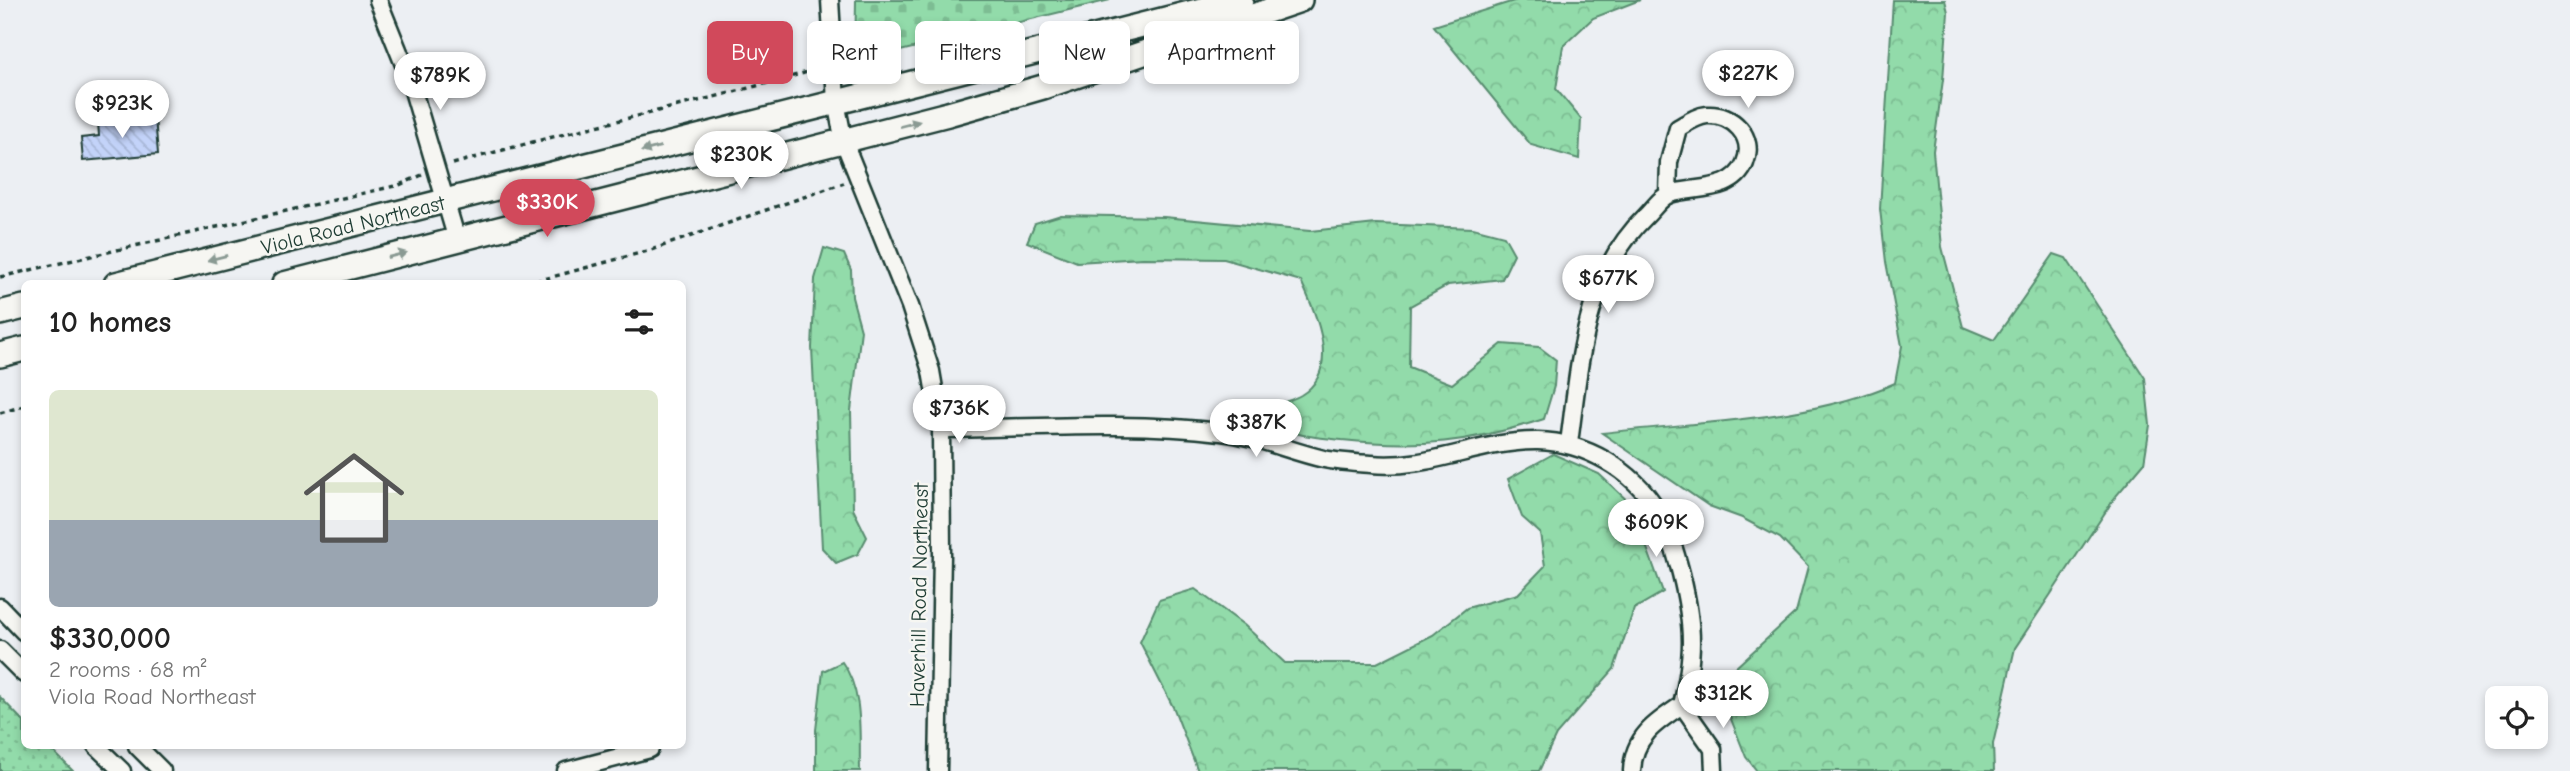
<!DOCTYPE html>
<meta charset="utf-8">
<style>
body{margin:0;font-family:"Comic Neue",sans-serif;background:#f2f2f2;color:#222;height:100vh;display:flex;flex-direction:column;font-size:26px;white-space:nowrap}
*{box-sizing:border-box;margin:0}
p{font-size:23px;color:#767676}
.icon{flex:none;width:38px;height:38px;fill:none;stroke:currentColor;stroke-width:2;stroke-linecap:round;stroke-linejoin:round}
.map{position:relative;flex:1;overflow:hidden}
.side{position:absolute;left:21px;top:280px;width:665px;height:469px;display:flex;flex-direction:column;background:#fff;border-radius:10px;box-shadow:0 4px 10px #0003}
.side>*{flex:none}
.top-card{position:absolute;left:707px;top:21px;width:665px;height:63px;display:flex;gap:14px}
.tools{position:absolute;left:2485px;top:686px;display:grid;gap:14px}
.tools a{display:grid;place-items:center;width:63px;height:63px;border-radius:10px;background:#fff;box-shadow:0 4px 10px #0003;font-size:35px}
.price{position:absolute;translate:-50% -60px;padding:0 16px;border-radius:24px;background:#fff;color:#222;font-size:23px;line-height:46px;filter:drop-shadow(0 2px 4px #0008)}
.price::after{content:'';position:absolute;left:50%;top:42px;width:21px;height:16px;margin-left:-10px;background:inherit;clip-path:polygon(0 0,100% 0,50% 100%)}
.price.selected{background:#d1495b;color:#fff}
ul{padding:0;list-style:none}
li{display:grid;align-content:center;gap:14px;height:371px;padding:0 28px}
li+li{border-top:2px solid #e0e0e0}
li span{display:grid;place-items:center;height:217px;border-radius:10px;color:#555}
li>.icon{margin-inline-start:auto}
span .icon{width:126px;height:126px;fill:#fffc;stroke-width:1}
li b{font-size:30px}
h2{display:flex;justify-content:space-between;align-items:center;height:84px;padding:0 28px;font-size:30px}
.chip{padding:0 24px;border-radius:10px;background:#fff;box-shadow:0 4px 10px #0003;font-size:24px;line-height:63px}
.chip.selected{background:#d1495b;color:#fff}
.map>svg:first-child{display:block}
.grass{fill:url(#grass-dots);stroke:#588c6f;stroke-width:2}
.forest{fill:url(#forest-crowns);stroke:#588c6f;stroke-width:2}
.cemetery{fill:url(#cemetery-stones);stroke:#588c6f;stroke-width:2}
.building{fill:url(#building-back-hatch);stroke:#1f3d34;stroke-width:2}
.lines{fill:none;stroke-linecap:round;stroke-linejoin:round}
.street-casing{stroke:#1f3d34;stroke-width:21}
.secondary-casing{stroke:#1f3d34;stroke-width:28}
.path{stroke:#1f3d34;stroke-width:3.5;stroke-dasharray:5 5;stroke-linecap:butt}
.street{stroke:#f6f6f2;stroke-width:16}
.secondary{stroke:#f6f6f2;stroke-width:23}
.oneway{fill:#8a9a93}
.labels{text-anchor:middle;stroke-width:5;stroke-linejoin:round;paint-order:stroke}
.street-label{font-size:21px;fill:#1f3d34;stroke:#f6f6f2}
</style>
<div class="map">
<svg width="2570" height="771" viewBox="0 0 2570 771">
<defs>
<pattern id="grass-dots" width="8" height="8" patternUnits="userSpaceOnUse" patternTransform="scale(1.75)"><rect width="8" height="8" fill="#92dbaa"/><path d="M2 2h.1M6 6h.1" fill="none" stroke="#7dbd93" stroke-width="1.8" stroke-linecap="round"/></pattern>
<pattern id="forest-crowns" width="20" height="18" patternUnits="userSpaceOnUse" patternTransform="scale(1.75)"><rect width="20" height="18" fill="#92dbaa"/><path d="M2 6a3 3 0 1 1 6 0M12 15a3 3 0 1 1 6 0" fill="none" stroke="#7dbd93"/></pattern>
<pattern id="cemetery-stones" width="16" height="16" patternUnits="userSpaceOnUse" patternTransform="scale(1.75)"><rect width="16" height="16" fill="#92dbaa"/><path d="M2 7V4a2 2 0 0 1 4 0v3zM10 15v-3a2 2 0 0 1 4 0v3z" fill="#7dbd93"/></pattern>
<pattern id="building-back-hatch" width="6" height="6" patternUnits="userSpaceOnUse" patternTransform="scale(1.75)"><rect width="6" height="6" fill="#c3d3f9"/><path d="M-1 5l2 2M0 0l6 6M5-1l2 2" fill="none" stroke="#a7b6d6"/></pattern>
</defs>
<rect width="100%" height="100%" fill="#eceff3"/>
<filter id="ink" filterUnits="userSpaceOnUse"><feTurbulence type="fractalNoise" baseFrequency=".0143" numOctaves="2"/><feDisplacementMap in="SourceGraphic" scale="14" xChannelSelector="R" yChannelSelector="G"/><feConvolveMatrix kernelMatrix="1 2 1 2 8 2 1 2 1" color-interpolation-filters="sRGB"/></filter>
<g filter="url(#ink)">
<path class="grass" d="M0,697L24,722V746H48L73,771H0Z"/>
<path class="forest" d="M1517,0H1640L1593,18L1563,46L1556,89L1581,119L1579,159L1531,145L1434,26Z
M1893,0H1945L1948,12L1943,80L1933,151L1942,247L1963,327L1994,340L2054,254L2066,258L2145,378L2150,425L2144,463L2116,496L2015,648L1993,744L1994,771H1757L1746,757L1727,709L1735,668L1796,612L1808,567L1780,538L1742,518L1709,506L1602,433C1695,422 1811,421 1895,383L1902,346L1886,262L1880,209Z
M1061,215L1164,217L1310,231L1376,224L1473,228L1504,236L1514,254L1502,279L1448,285L1410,306L1409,367L1452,384L1502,344L1539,347L1556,360L1554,386L1544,419C1470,443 1419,448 1342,440C1312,436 1295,438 1271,420L1276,406C1284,402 1294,399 1301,395C1342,370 1316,314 1301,281L1224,259L1143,258L1077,262L1027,242L1035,223Z
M824,248L844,254L851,270L852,297L861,330L851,411L853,509L867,537L858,554L836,563L822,548L812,348L815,279Z
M1553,454L1599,474L1631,504L1663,592L1634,609L1614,669L1556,735L1539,771H1198L1174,709L1140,642L1159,600L1195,589L1244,625L1285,663H1377L1433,635L1467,608L1518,594L1545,566L1540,533L1522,517L1508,479Z
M842,662C864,692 859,734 860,771H816V730L823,671Z"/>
<path class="cemetery" d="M856,0H1110L855,62Z"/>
<path class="building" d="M155,117L158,154L83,161L81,138L99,136L98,122Z"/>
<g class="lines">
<defs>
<path id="street" d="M378,0L409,77L457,240
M830,0L836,102L844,142L910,306L931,371L941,429L942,554L938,771
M941,429C1034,428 1129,421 1221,432C1257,436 1289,451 1324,459C1339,462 1356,463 1371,464C1429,470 1481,440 1538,441C1584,442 1633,469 1657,510C1676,541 1691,606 1691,642C1691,664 1687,684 1682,705C1656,722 1633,737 1632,771
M1569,443C1580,362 1584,276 1646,216C1653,209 1661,197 1670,194C1694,186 1733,193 1745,163C1756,137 1732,113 1707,115C1696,116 1687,123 1678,128L1669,162L1668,195
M0,607L24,632
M0,650L24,674
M1682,705L1713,749L1714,771
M96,746L122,771
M137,746L162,771
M566,771L650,749"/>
<path id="secondary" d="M116,284L1241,0
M284,284L948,114L1043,87L1300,0
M0,313L24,307
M0,355L24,349"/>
</defs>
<use href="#street" class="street-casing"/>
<use href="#secondary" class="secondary-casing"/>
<path class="path" d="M453,164C573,129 697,104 818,69
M0,277L399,185L422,175
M526,284L651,250L844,183
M0,413L24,406"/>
<use href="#street" class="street"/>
<use href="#secondary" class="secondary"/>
</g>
<defs><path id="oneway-solid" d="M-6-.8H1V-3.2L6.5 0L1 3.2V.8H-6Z" transform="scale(1.75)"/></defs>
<g class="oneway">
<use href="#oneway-solid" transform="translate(910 124) rotate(-15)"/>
<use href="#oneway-solid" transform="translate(651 149) rotate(166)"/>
<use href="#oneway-solid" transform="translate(397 255) rotate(-14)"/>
<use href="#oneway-solid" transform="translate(217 258) rotate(166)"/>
</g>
</g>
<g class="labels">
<g class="street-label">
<text transform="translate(353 225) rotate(-14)" y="7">Viola Road Northeast</text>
<text transform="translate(919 595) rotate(-89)" y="7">Haverhill Road Northeast</text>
</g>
</g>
</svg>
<div class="tools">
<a><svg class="icon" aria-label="locate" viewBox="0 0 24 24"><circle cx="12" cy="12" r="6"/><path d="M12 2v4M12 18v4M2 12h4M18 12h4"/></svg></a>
</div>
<b class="price" style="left:1748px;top:110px">$227K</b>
<b class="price" style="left:440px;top:112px">$789K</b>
<b class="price" style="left:122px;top:140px">$923K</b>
<b class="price" style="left:741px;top:191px">$230K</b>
<b class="price selected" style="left:547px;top:239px">$330K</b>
<b class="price" style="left:1608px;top:315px">$677K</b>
<b class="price" style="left:959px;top:445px">$736K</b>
<b class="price" style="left:1256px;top:459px">$387K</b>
<b class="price" style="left:1656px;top:559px">$609K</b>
<b class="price" style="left:1723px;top:730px">$312K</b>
<div class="top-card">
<a class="chip selected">Buy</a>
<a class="chip">Rent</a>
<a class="chip">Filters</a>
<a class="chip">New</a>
<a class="chip">Apartment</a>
</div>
<section class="side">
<h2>10 homes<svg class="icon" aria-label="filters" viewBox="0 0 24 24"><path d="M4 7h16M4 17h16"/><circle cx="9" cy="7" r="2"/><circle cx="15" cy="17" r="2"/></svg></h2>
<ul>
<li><span style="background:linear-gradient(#dfe7d0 60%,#9aa5b1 0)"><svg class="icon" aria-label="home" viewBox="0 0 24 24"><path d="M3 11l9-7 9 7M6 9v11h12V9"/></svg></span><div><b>$330,000</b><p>2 rooms · 68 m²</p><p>Viola Road Northeast</p></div></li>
</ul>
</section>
</div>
